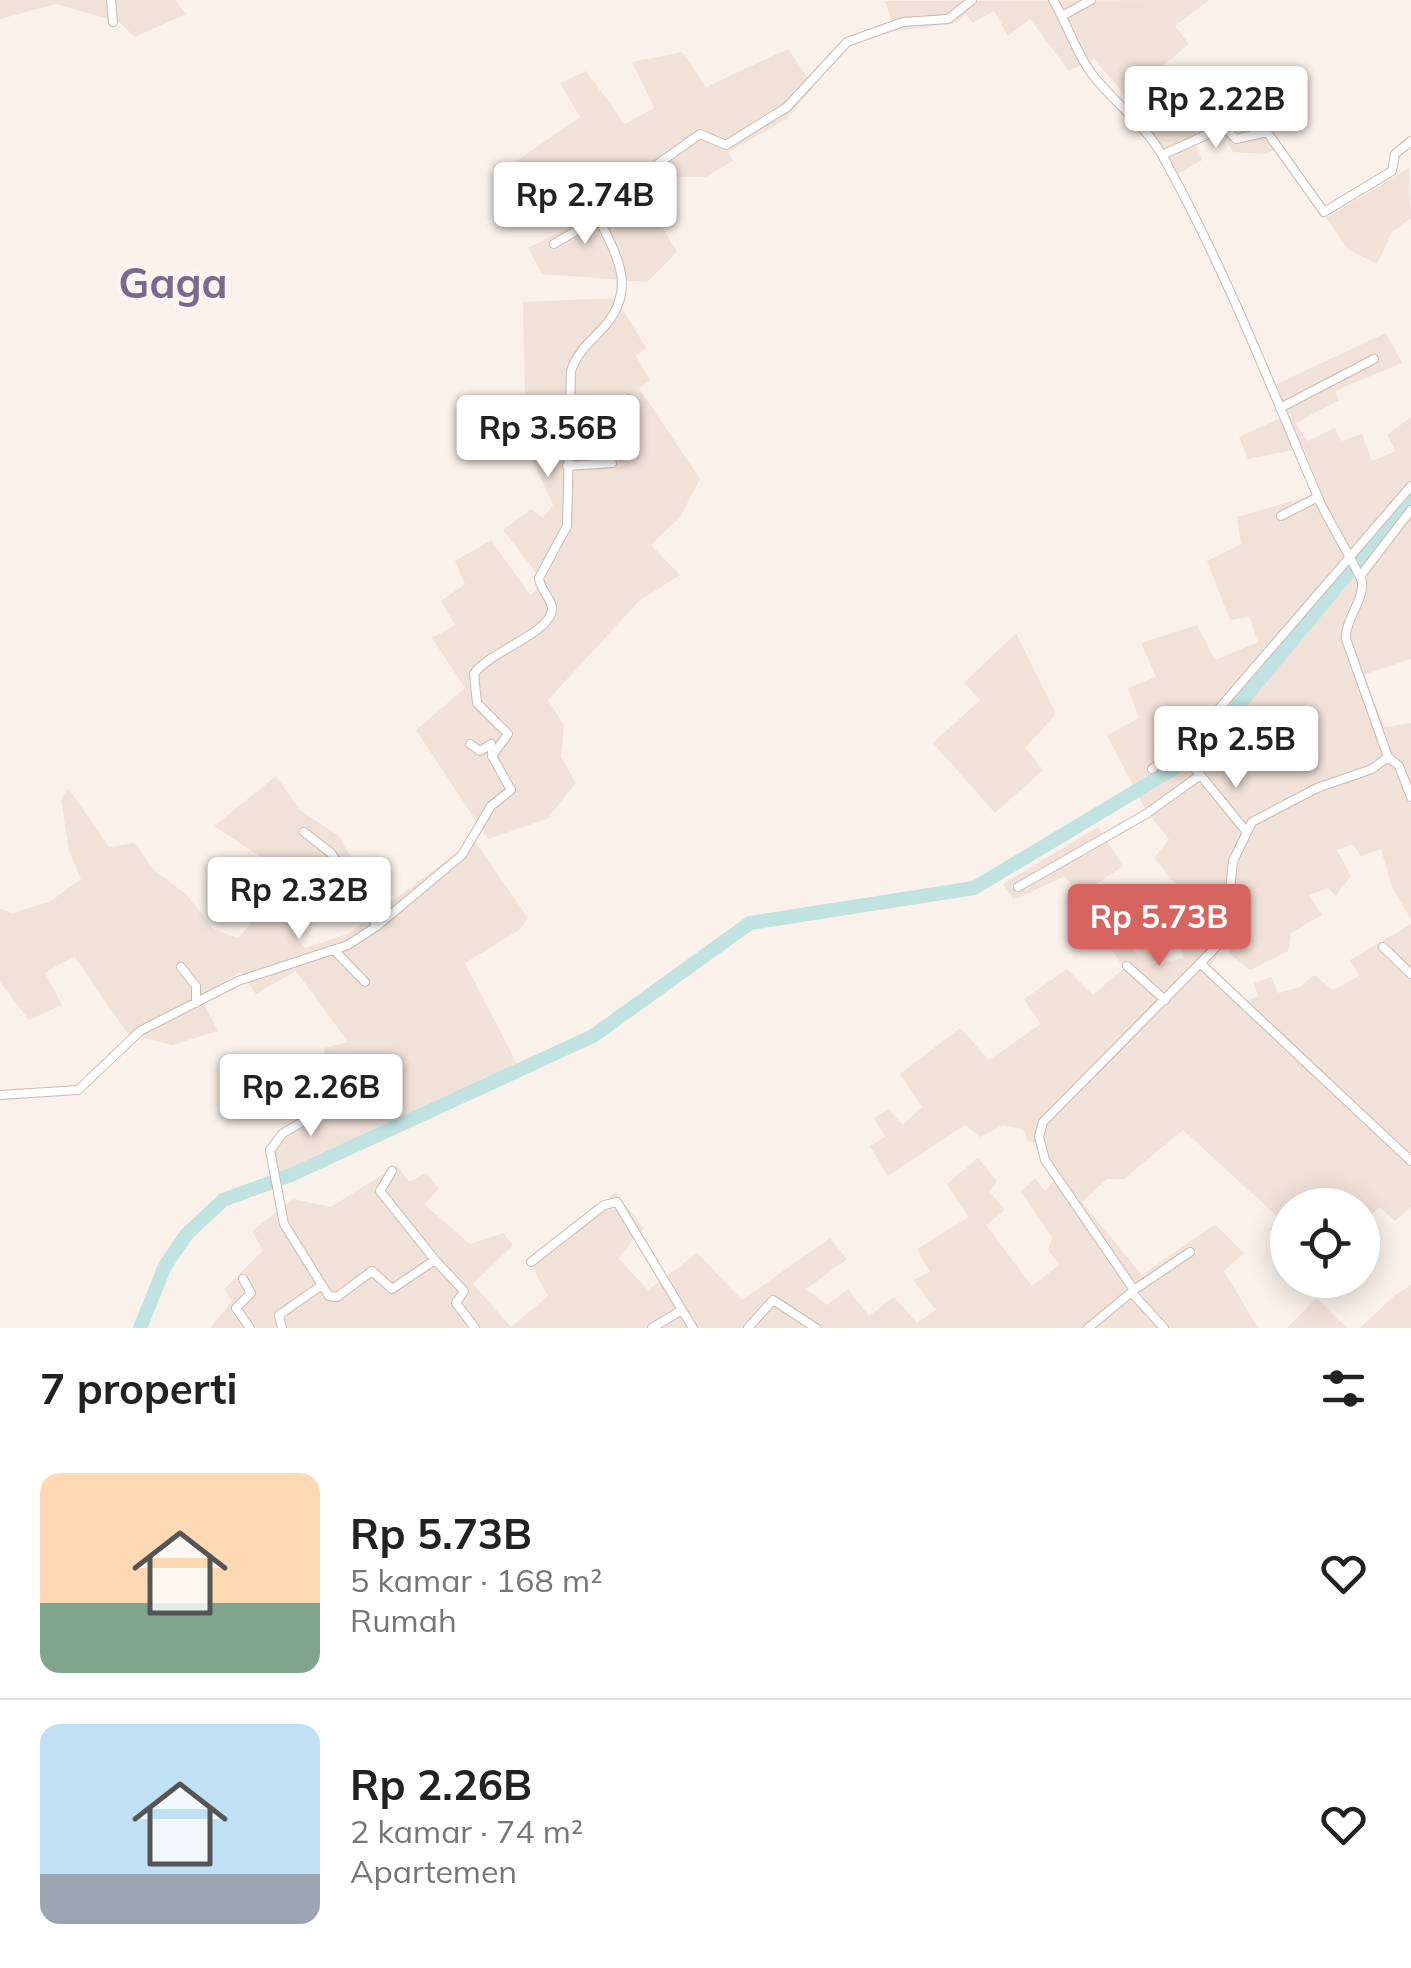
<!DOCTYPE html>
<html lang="id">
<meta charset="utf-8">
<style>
body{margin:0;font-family:Mulish,sans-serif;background:#f6f6f6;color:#222;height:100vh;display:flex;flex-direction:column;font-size:38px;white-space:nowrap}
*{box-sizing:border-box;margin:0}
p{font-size:32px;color:#767676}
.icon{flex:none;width:55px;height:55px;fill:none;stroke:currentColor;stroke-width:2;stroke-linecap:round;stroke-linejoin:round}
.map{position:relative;height:1328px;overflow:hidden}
.details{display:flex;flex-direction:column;background:#fff;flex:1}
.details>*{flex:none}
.controls{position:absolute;left:1270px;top:1188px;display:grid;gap:20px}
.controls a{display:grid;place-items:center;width:110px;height:110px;border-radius:50%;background:#fff;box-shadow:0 5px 25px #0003;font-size:50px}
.price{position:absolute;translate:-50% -85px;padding:0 22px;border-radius:10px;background:#fff;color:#222;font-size:32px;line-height:65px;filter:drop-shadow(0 2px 5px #0008)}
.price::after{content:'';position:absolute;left:50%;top:60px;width:30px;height:22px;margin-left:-15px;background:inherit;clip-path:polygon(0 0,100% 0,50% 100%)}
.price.selected{background:#d5655e;color:#fff}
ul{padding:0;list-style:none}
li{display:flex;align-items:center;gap:30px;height:250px;padding:0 40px}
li+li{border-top:2px solid #e0e0e0}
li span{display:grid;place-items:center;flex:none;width:280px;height:200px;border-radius:20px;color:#555}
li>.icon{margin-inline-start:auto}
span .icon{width:120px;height:120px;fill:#fffc;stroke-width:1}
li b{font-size:42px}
h2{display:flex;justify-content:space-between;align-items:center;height:120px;padding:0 40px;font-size:42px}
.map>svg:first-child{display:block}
.residential{fill:#f1e2d9}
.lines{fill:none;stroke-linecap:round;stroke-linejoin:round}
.river{stroke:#c0e2e1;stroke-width:14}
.street-casing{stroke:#cbb8b1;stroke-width:10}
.street{stroke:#fff;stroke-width:8}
.labels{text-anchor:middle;stroke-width:9;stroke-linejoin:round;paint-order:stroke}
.quarter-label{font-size:42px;font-weight:bold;fill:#7b688d;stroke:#fdf6f0}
</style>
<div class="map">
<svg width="1411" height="1328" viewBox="0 0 1411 1328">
<rect width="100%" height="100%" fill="#faf1ea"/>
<path class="residential" d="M0,0H175L186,14L135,37L119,22L56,4L0,19Z
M1209,0L1175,26L1189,44L1126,96L1094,59L1069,71L1030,19L1008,36L994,11L973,23L966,14L956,23L895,31L885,1Z
M788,49L814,87L786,119L728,152L733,161L706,177H678L668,171L641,191L677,252L647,282L542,274L528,248L568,228L547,184L527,185L518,160L580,117L560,83L586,71L625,124L654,108L632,62L682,52L706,87Z
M1238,84L1283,145L1266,154L1233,152L1222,133L1196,145L1202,160L1175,176L1147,130Z
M1409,168L1411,218L1392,232L1377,264L1349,250L1326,218Z
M616,298L646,348L636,356L650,380L639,388L700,479L680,517L651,545L680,575L639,601L548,700L564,725L561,757L576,783L547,819L488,839L416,730L465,688L432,638L455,625L441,601L465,584L455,561L491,540L530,595L545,584L503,530L531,509L543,518L553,505L526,446L523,302Z
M1386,333L1402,363L1335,391L1339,400L1296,423L1307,441L1335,428L1341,441L1362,434L1372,461L1396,451L1387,435L1411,417V659L1363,675L1385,727L1411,723V919L1392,888L1381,849L1361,856L1353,844L1337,850L1351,876L1336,896L1328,888L1309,895L1322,915L1291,933L1288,951L1250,970L1230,954L1226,932L1201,915L1154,858L1169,839L1146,811L1107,735L1139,718L1128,688L1156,677L1141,643L1197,625L1215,660L1258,642L1249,617L1230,620L1207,561L1241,544L1237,517L1321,493L1304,448L1248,459L1239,437L1280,418L1268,388Z
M1016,633L1056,714L1025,748L1043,770L995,813L933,743L980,700L964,683Z
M276,776L300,810L339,836L363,879L348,892L333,878L295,880L214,826Z
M68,788L109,847L134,843L155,871L186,894L213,929L238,938L261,912L279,911L305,948L350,933L474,840L528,918L519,930L465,963L520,1070L276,1174L265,1155L280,1134L308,1114L298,1090L329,1076L324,1048L348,1042L296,971L256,994L240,972L200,996L218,1031L172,1045L128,1034L74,956L45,973L62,1005L29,1020L0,982V909L13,913L51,901L81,879L69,851L61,800Z
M1098,827L1123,866L1079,896L1065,876L1014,900L1003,884Z
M1411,924V1207L1395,1221L1379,1207L1363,1225L1362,1205H1288L1287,1241L1283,1244L1270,1230L1280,1219L1183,1130L1124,1179H1107L1082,1202L1142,1275L1215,1224L1244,1253L1224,1271L1258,1328H210L232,1301L224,1289L263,1250L252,1231L293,1199L331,1207L397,1165L409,1182L426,1173L439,1189L424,1204L470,1244L503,1233L513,1245L473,1284L511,1327L548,1296L528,1259L615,1193L644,1228L618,1258L648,1290L697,1253L742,1300L830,1238L847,1259L806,1289L827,1305L848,1289L869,1316L894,1297L917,1323L936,1310L913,1280L930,1272L917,1249L969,1217L947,1184L978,1158L997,1181L990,1192L1005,1210L986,1225L1032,1286L1059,1265L1048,1250L1052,1237L1021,1192L1035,1178L1045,1191L1056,1178L1043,1144L1028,1141L1023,1129L1003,1125L980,1137L965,1125L888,1176L870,1146L885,1137L874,1118L888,1109L903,1125L922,1107L900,1074L960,1028L989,1060L1041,1024L1024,999L1067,969L1093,995L1124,968L1104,938L1120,928L1137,955L1150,951L1160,964L1183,958L1181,942L1199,932L1218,954L1206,972L1244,1002L1258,996L1254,983L1271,977L1278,993L1300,987L1314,975L1333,990L1359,976L1350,960Z
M1411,1285V1328H1360L1395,1295Z
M1316,1298L1347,1328H1287Z"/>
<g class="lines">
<path class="river" d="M140,1328L165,1266L186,1235L223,1200L291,1175L593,1036L750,923L974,888L1198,754L1411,497"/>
<defs>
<path id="street" d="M111,0L113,22
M1053,0C1067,23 1076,53 1092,74C1114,103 1143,122 1162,155C1224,266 1270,385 1320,502C1326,516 1361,575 1362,582C1364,601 1345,619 1346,639L1388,757L1372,769L1317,788L1252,822L1233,861L1225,938L1043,1122L1039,1137L1045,1160L1134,1290L1088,1328
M1062,16L1091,0
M1162,155L1224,127L1236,139L1267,132L1324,212L1392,171L1395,154L1411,141
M554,244L598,218
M1280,408L1374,359
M567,432L598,422L629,399
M567,466L612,463
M1281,516L1318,497
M1361,575L1411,510
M470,744L480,751L491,744L492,753
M1180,750L1245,830
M1388,757L1399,766L1411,797
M1152,769L1180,750L1217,711L1411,486
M304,832L331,853L377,926
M1018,887L1146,814L1199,776
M1383,947L1411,974
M334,950L365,982
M1200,963L1411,1161
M1127,966L1165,1000
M181,967L196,986V1003
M0,1095L78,1090L140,1031L238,981L348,945L377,926L462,855L491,806L511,790L492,756L508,734L477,703L474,674C489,651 555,632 552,607C550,597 540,589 539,578L567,526L571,371C577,352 591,341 604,327C639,287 615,253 596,213L597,207L700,134L726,145L787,107L847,42L903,22L948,19L972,0
M392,1171L380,1191L435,1260
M531,1262L604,1205L617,1202L682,1310
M243,1279L251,1293L236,1308L250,1328
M322,1285L329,1296L337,1297L372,1271L392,1289L435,1260L464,1291L456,1303L475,1328
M1134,1290L1190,1252
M1133,1294L1164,1328
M282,1328L279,1315L322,1285L284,1224L270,1150L283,1133L336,1103
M652,1328L682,1310L693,1328
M748,1328L773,1300L816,1328"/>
</defs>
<use href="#street" class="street-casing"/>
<use href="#street" class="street"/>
</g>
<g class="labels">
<g class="quarter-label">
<text x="173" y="298">Gaga</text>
</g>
</g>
</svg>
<div class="controls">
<a><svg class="icon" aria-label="locate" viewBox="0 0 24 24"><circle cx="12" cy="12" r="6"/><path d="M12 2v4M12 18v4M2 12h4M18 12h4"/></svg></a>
</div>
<b class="price" style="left:1216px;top:151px">Rp 2.22B</b>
<b class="price" style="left:585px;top:247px">Rp 2.74B</b>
<b class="price" style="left:548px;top:480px">Rp 3.56B</b>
<b class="price" style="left:1236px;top:791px">Rp 2.5B</b>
<b class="price" style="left:299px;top:942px">Rp 2.32B</b>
<b class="price selected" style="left:1159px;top:969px">Rp 5.73B</b>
<b class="price" style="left:311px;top:1139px">Rp 2.26B</b>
</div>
<section class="details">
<h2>7 properti<svg class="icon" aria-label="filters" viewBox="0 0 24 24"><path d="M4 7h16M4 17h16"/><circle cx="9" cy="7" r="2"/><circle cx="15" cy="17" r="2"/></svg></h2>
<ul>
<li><span style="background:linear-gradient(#ffd9b3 65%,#7fa58c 0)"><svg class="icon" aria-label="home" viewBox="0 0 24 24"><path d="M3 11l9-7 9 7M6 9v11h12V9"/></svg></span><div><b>Rp 5.73B</b><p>5 kamar · 168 m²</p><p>Rumah</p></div><svg class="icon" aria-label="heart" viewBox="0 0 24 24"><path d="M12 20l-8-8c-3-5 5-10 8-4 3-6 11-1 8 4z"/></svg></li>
<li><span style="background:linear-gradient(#bfe0f5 75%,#9aa5b1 0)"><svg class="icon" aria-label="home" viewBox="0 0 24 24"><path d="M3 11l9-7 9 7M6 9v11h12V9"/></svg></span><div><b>Rp 2.26B</b><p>2 kamar · 74 m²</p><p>Apartemen</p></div><svg class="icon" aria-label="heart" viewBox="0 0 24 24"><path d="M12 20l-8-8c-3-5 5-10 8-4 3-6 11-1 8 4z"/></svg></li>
</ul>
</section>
